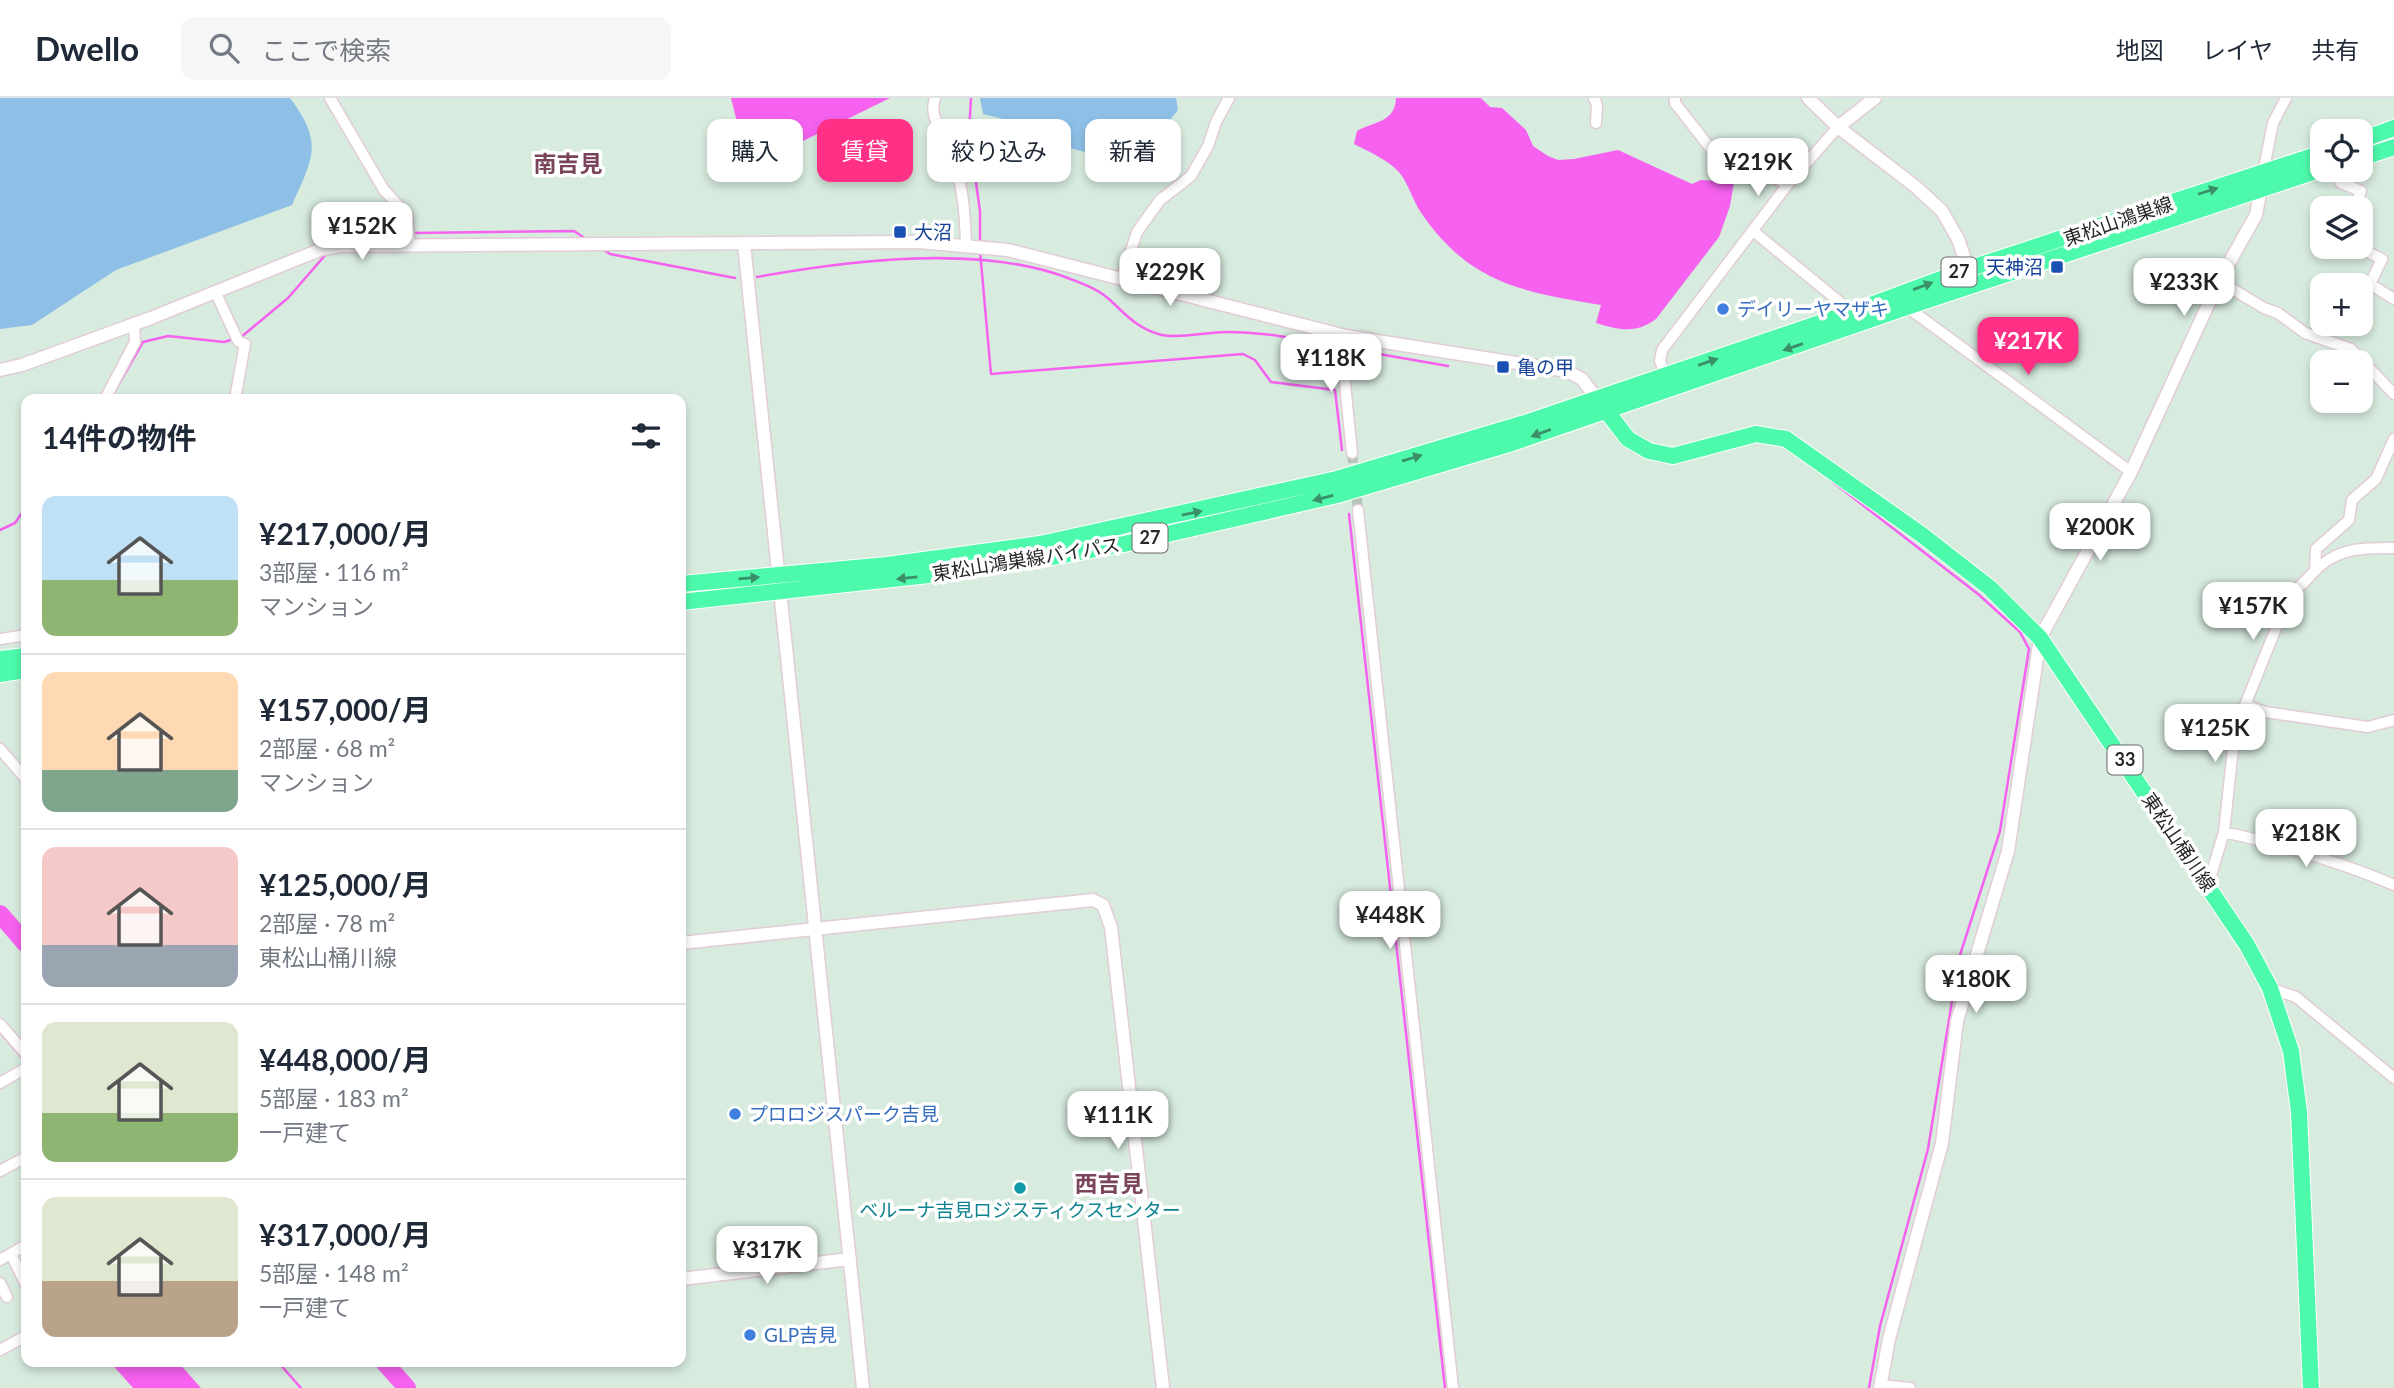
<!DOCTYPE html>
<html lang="ja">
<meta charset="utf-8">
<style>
body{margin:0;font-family:Lato,"Noto Sans JP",sans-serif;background:#f6f6f7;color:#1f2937;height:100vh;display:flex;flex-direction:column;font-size:26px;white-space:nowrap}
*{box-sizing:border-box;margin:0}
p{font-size:23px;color:#747a83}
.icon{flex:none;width:38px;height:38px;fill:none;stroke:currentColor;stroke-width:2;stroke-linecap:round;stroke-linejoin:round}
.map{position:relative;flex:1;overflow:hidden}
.side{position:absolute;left:21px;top:296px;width:665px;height:973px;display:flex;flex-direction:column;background:#fff;border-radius:14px;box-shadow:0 4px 10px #0003}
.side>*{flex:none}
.hud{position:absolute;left:707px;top:21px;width:665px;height:63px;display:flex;gap:14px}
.tools{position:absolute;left:2310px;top:21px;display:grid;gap:14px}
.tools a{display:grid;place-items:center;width:63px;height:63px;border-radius:14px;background:#fff;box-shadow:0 4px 10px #0003;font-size:35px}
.price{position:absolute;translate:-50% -60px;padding:0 16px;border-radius:14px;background:#fff;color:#222;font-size:23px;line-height:46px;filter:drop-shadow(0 2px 4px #0008)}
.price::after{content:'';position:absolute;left:50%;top:42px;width:21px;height:16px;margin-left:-10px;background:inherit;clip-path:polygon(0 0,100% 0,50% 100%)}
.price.on{background:#ff3085;color:#fff}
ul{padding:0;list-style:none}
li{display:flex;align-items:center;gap:21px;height:175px;padding:0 21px}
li+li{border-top:2px solid #e0e1e3}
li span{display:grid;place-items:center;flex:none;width:196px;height:140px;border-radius:14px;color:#555}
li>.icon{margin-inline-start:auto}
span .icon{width:84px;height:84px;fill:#fffc;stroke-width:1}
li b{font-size:30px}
h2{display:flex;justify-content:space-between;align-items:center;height:84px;padding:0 21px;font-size:30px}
.tag{padding:0 24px;border-radius:14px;background:#fff;box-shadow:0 4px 10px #0003;font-size:24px;line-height:63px}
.tag.on{background:#ff3085;color:#fff}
header{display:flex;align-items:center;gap:42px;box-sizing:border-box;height:98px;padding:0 35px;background:#fff;border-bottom:2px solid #e0e1e3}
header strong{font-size:33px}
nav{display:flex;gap:38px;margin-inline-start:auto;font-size:24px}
.search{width:490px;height:63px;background:#f6f6f7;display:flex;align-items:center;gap:18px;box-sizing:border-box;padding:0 24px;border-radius:14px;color:#747a83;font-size:26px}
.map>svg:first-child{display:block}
.green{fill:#8ec0e7}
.water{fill:#f661f0}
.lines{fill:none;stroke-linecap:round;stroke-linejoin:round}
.stream{stroke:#f661f0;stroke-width:2.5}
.river{stroke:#f661f0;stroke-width:18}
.minor-tunnel{stroke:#b4c4b9;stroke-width:10;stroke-dasharray:10 5;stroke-linecap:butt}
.minor-casing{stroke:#e2ccd5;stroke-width:13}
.tertiary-casing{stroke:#e2ccd5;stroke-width:15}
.primary-casing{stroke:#fff;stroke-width:18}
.minor{stroke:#fff;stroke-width:10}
.tertiary{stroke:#fff;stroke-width:12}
.primary{stroke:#4dfaab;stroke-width:16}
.oneway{fill:#3a9069}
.transit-dot{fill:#1a4fb4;stroke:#fff;stroke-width:2.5}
.shop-dot{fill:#3f7fe0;stroke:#fff;stroke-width:2.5}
.culture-dot{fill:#0f9aa8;stroke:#fff;stroke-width:2.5}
.labels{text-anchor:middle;stroke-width:7;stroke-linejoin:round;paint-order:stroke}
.shield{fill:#fff;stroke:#686868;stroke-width:2}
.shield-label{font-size:18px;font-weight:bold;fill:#272727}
.street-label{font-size:19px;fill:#272727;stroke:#fff}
.transit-label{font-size:19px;fill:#164399;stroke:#fff;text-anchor:start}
.shop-label{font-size:19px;fill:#366cbe;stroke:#fff;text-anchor:start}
.culture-label{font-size:19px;fill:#0d838f;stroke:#fff}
.quarter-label{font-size:23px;font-weight:bold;fill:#7a455a;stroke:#fff}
</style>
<header>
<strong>Dwello</strong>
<div class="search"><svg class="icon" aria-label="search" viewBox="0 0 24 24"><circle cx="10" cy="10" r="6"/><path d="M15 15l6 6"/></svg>ここで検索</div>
<nav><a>地図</a><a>レイヤ</a><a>共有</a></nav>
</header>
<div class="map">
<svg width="2394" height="1290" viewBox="0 0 2394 1290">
<rect width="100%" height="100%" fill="#d7ebde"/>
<path class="green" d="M0,0H290C324,45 313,60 292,107L116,172L32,227L0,231Z
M980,0H1176L1178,12L1133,67L1055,46L1007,22L983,16Z"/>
<path class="water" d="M731,0H890L803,43L744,52Z
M1396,0H1481L1490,9L1502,10L1526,32L1533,48L1548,58L1558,62L1574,61L1618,52L1692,86L1701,82L1734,84L1730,108L1719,139L1656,221C1636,236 1619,232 1596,225L1601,207C1524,194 1470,186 1422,116C1413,104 1409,86 1399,74C1388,62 1368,53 1354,46L1357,33C1374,23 1395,25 1396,0Z
M110,1264H178L201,1290H133Z"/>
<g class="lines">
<path class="stream" d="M971,0L969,35L980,113V146
M414,135L574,133L586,141
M336,144L341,138L407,135
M601,150L610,156L735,180
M980,153L991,276L1243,256L1255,262L1271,284L1335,292L1342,352
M757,179C850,162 979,146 1068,180C1083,186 1098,191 1110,202C1126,217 1139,232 1162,237C1181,241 1206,234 1226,234C1264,234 1299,241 1336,248
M240,240L288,200L327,155
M1350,251L1448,268
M112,298L143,244L168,238L224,244L234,241
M1833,384L1978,496L2020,534L2029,551L2000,733L1959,860L1928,1051L1880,1228L1869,1290
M1349,416L1445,1290
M0,432L15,425L26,409
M0,934L24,962
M278,1264L301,1290"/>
<path class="river" d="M0,816L26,846
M384,1264L407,1290"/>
<path class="minor-tunnel" d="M1352,355L1358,412"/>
<defs>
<path id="minor" d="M330,0L384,92L407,117L410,147
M935,0C929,17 940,30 947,45C962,77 965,111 966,146
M1594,0L1597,7L1596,25
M1675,0V5L1725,69L1760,74L1788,86
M2335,72L2341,85L2361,93L2354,110
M2263,75L2273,25L2286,0
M1753,133L1852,214
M2357,149L2382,161L2370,186L2394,201
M1122,180L1137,134L1160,102L1191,78L1208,48L1216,24L1229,0
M2219,183L2264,210L2278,215L2305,235L2351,251L2394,296
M215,193L238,243L245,246L235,301
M1907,209L2131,374
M1346,238L1342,256L1352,355
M1666,278L1660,263L1662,252L1788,86L1838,29
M105,301L135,244L134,225
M1358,412L1453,1290
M2315,473L2316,451L2349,422L2352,402L2376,381L2394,341
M0,541L26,537
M2245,607L2265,614L2368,629L2394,622
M0,651L26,681
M2224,734C2282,747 2339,763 2394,787
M2208,787L2224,734L2235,632L2291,493C2304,488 2309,477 2320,468C2342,449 2367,450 2394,450
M2270,890L2296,899L2394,980
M0,926L26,956
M0,985L26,970
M0,1073L26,1059
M11,1156L26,1187
M0,1162L26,1147
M0,1185L7,1199
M0,1252L26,1238
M1881,1287L1910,1290"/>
<path id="tertiary" d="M1808,0L1838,29L1916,89L1942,113L1958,141L1971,179
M1838,29L1875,0
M744,146L863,1290
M0,272L22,267L151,220L322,151L340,148L919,144L1008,152L1346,238L1567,273L1582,281L1597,301
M681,845L1093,802L1103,807L1111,829L1163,1290
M681,1181L850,1161
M1880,1290L1889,1241L1942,1045L1957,923L2008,753L2040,540L2131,374L2219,183L2256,117L2262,84"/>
<path id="primary" d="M2361,42L2394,30
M2361,60L2394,49
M1601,306L1628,341L1649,353L1673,358L1756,336L1786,341L1922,437L1990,490L2040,540L2247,847L2270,890L2291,953L2299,1014L2311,1290
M681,486L887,467L1040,446L1337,381L1525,325L1852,214L1968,171L2322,55
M681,504L938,476L1031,463L1124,446L1337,397L1512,345L1907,209L2322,71
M0,561L26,558
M0,576L26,572"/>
</defs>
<use href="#minor" class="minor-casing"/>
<use href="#tertiary" class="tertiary-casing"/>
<use href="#primary" class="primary-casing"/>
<use href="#minor" class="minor"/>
<use href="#tertiary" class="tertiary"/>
<use href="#primary" class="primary"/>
</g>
<defs><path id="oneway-solid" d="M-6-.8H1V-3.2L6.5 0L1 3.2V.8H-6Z" transform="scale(1.75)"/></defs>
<g class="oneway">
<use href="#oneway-solid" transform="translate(2208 93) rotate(-18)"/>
<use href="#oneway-solid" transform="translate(1923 188) rotate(-20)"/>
<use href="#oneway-solid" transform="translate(1793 249) rotate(161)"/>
<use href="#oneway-solid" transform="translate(1708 264) rotate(-19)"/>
<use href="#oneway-solid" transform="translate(1541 335) rotate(160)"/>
<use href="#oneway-solid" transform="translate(1412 360) rotate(-17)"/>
<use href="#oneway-solid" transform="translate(1323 400) rotate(166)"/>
<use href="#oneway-solid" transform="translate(1192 415) rotate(-12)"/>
<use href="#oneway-solid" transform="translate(749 480) rotate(-5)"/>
<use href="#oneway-solid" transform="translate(907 480) rotate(174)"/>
</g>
<g class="transit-dot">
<rect x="893" y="127" width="14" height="14" rx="3.5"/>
<rect x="2050" y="162" width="14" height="14" rx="3.5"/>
<rect x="1496" y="262" width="14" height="14" rx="3.5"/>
</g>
<g class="shop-dot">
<circle cx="1723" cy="211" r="7"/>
<circle cx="735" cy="1016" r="7"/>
<circle cx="750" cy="1237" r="7"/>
</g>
<circle class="culture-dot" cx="1020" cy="1090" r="7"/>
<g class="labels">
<g class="shield">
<rect x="1941.5" y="159.5" width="35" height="29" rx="5"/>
<rect x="1132.5" y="425.5" width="35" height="29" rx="5"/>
<rect x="2107.5" y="647.5" width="35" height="29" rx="5"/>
</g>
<g class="shield-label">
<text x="1959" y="180">27</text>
<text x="1150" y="446">27</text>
<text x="2125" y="668">33</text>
</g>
<g class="street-label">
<text transform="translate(2118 123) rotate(-19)" y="7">東松山鴻巣線</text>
<text transform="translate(1026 461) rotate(-9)" y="7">東松山鴻巣線バイパス</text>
<text transform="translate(2179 744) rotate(56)" y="7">東松山桶川線</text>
</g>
<g class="transit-label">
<text x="914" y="141">大沼</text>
<text x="2043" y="176" text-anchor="end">天神沼</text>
<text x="1517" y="276">亀の甲</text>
</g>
<g class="shop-label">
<text x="1737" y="218">デイリーヤマザキ</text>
<text x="749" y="1023">プロロジスパーク吉見</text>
<text x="764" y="1244">GLP吉見</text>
</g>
<g class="culture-label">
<text x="1020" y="1119">ベルーナ吉見ロジスティクスセンター</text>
</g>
<g class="quarter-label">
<text x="568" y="74">南吉見</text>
<text x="1109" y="1094">西吉見</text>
</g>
</g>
</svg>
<div class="tools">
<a><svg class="icon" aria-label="locate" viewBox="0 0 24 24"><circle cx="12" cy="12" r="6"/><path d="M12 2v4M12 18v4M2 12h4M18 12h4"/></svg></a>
<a><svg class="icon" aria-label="layers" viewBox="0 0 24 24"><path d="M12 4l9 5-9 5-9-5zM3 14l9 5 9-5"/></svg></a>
<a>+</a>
<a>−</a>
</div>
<b class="price" style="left:1758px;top:100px">¥219K</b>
<b class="price" style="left:362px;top:164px">¥152K</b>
<b class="price" style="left:1170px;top:210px">¥229K</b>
<b class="price" style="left:2184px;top:220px">¥233K</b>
<b class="price on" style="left:2028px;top:279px">¥217K</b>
<b class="price" style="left:1331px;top:296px">¥118K</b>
<b class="price" style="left:2100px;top:465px">¥200K</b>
<b class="price" style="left:2253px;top:544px">¥157K</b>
<b class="price" style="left:2215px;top:666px">¥125K</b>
<b class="price" style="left:2306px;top:771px">¥218K</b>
<b class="price" style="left:1390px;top:853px">¥448K</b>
<b class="price" style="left:1976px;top:917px">¥180K</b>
<b class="price" style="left:1118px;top:1053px">¥111K</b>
<b class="price" style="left:767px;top:1188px">¥317K</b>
<div class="hud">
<a class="tag">購入</a>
<a class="tag on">賃貸</a>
<a class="tag">絞り込み</a>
<a class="tag">新着</a>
</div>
<section class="side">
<h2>14件の物件<svg class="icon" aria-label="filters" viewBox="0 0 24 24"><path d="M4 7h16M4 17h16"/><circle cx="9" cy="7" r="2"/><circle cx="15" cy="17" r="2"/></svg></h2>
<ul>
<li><span style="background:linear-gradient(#bfe0f5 60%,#8fb573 0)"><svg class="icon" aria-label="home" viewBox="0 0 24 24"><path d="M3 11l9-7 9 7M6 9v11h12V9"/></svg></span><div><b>¥217,000/月</b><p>3部屋 · 116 m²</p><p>マンション</p></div></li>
<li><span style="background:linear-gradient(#ffd9b3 70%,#7fa58c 0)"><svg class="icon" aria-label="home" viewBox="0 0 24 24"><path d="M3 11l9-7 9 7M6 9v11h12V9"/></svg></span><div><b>¥157,000/月</b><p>2部屋 · 68 m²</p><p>マンション</p></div></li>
<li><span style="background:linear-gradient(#f6c9c9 70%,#9aa5b1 0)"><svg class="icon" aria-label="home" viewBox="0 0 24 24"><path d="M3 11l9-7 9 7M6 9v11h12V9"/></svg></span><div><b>¥125,000/月</b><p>2部屋 · 78 m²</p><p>東松山桶川線</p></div></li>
<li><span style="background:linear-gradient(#dfe7d0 65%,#8fb573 0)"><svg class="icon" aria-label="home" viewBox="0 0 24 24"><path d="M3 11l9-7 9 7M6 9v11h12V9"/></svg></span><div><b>¥448,000/月</b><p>5部屋 · 183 m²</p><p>一戸建て</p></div></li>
<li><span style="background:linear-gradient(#dfe7d0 60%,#b9a48a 0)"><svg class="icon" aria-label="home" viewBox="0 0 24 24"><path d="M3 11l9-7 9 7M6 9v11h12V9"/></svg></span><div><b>¥317,000/月</b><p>5部屋 · 148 m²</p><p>一戸建て</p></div></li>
</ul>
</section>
</div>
